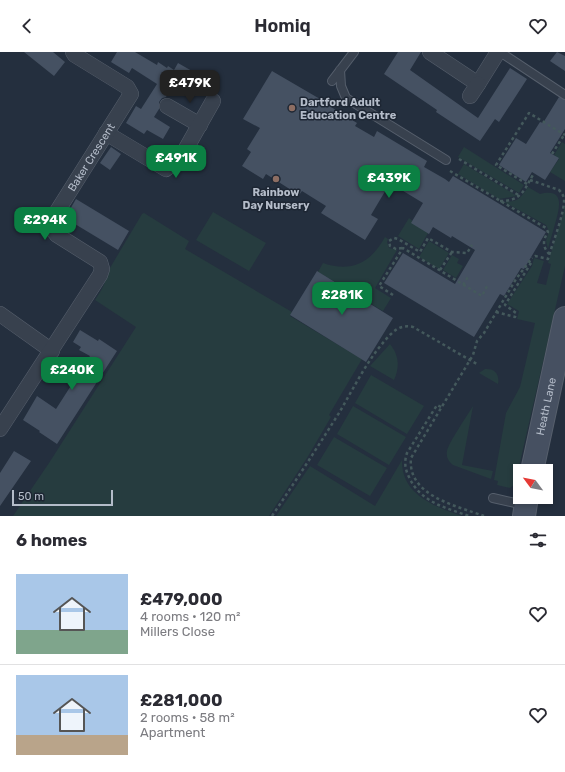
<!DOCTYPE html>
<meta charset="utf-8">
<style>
body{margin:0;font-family:Rubik,sans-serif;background:#f7f7f7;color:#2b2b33;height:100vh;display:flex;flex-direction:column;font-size:15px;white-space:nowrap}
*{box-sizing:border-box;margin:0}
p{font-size:13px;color:#7c7c81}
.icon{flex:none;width:22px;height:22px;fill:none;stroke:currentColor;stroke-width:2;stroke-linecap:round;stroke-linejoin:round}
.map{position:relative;height:464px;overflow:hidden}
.drawer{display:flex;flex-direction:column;background:#fff;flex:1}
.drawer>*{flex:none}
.needle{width:26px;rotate:302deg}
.buttons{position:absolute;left:513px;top:412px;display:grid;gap:8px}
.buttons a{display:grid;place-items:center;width:40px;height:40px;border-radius:0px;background:#fff;box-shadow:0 2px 6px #0003;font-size:20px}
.scale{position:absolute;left:12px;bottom:10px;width:101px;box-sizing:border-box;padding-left:4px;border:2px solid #b4bcc9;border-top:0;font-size:11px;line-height:14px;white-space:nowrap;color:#b4bcc9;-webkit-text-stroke:3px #1d2633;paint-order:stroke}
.price{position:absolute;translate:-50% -34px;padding:0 9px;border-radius:8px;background:#0b8043;color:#fff;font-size:13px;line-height:26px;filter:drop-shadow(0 1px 2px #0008)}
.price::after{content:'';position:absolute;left:50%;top:24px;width:12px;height:9px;margin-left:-6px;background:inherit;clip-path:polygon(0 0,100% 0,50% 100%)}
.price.on{background:#222;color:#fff}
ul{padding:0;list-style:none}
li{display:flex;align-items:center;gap:12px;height:100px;padding:0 16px}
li+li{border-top:1px solid #e1e1e2}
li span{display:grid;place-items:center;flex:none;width:112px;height:80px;border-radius:0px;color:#555}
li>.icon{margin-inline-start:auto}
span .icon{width:48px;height:48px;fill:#fffc;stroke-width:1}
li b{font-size:17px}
h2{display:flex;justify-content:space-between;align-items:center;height:48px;padding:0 16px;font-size:17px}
header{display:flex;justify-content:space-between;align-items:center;height:52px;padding:0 16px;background:#fff;font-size:18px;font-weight:600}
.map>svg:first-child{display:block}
.green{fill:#263c3f}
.building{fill:#455162}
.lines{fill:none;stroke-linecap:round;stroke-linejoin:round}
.lane-casing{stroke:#565f6c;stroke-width:10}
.street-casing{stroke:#565f6c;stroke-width:16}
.secondary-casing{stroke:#565f6c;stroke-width:24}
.path{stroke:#44595c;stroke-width:2.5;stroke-dasharray:3 3;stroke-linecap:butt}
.lane{stroke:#38414e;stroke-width:8}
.street{stroke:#38414e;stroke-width:15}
.secondary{stroke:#465061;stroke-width:22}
.education-dot{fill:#8d6e63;stroke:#1d2633;stroke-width:1.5}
.labels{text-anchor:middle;stroke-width:3;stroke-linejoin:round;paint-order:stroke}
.poi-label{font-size:11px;font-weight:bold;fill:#b4bcc9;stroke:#1d2633;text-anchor:start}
.street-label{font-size:11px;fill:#b4bcc9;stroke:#1d2633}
</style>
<header><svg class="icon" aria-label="back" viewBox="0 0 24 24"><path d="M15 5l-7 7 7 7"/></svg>Homiq<svg class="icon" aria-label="heart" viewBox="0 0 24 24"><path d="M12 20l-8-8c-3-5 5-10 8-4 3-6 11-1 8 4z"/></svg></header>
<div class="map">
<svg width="565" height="464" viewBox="0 0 565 464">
<rect width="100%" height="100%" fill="#242f3e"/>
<path class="green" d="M562,90L565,92V129L550,120L559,107L554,103Z
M464,95L524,133L519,141L458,105Z
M464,112L517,144L499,147L458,122Z
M528,135L540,142C565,136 560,155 555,172C553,180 550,188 548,197L546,189L549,179L546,173L504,150C519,149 520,147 528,135Z
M565,154V214L515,432L510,436L497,433L498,429L494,428L506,361L520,335L535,271L517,267L519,259L507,252L532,214L534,206L544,209L537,231L546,233L551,212L548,211Z
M213,160L266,191L249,219L196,188Z
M144,161L189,189L185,197L292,260L290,264L362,307L329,363L331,365L307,406L269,464H13L49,411L136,275L95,248C101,239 106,231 107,221L142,162Z
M409,166L428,181L419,197L398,184Z
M385,185L388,187L387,190L389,196L397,198L375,236L391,246L383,259L318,220L323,211C351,221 371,211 385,185Z
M429,189L449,201L439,217L419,205Z
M452,203L459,207L457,211L463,214L456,226L443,218Z
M390,292C399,303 400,315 394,328L370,314Z
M485,317C495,316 500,323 498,332L479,321Z
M371,323L424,354L407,382L355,351Z
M353,354L406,385L389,413L337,382Z
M473,354L462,413L493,419L491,427L453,413C448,409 446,405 447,399C449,390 467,364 473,354Z
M334,385L387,416L370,444L317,413Z
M402,408C401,443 436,455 462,464H276L310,414L375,454Z"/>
<path class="building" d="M24,0H53L65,10L54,24Z
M117,0H135L157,13L158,10L167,16L168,14L174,18L178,11L192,19L179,43L170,37L166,45L162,46L159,50V57L154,65L170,75L163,87L147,78L144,82L126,71L136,54L141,57L157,32L132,16L129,21L111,10Z
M398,0H421L410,18L478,66L510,16L527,27L499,70L495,67L480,89L436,60L437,58L384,22Z
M557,0L565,4V19L550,9Z
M272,19L332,54L331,55L357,71L355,74L374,85L377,79L427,109L424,115L445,127L449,130L453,124L546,180L524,217L521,216L504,244L500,242L474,285L384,231L403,201L455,232L475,198L452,184L451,186L433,175L429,182L411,171L423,151L390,131L371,163L378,167L365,188L321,161L326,154L302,139L299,143L266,122L263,127L242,114L251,100L247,97L260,76L243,67Z
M559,45L565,48V77L550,101L559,106L545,128L532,120L526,130L499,113L516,86L526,92L540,70L543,71Z
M111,95L121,102L110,118L100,111Z
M76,147L129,179L118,198L65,166Z
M317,219L393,266L366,310L290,263Z
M80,278L98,289L99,287L117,299L57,392L39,380L40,379L23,368L37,344L56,357L90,304L79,298L81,295L73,290Z
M14,399L31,409L0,454V421Z"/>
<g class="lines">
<defs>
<path id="lane" d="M500,0L565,43
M340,18L341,34L346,46L446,108
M332,29L354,0
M493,446L524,453"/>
<g id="street">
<path d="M430,0L478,32L498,0"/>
<path d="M470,44L478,32"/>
<path d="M167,54L200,73"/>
<path d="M106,81L166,117L183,102L213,49"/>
<path d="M0,262L52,299"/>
<path id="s1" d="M0,377L100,223L102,217L100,210L57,183L53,178L51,169L131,42L127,35L75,3L73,0"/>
</g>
<g id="secondary">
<path id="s2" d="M532,419L565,266"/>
<path d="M524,464L527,445"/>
</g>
</defs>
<use href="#lane" class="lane-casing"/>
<use href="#street" class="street-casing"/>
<use href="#secondary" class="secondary-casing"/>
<path class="path" d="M552,102L564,83
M459,107L520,144
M450,119L546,176L548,180C543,188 542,194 549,202
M530,128L559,138C562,141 563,143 564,146C565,161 552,192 548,207L535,204L532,206
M527,132L496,113L529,61L565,83
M500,149C522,149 524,138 534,121
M402,196L396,197L390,194L389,189L394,186L398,187L420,200L428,186L452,200L467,201L472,193
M440,218L452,200
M463,233L469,223
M393,243L379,234L403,196L482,244L487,234
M496,260L515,265L516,261L505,253L531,211
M441,355L437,353L407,401C404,410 405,417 409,425C420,450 446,456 469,464
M272,464C295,430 317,396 339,361C355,334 369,304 391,282C398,275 405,273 413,275L477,312
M484,464C457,454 407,444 411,406L473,303L477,289L484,281L516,227L532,206"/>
<use href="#lane" class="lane"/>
<use href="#street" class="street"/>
<use href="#secondary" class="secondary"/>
</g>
<g class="education-dot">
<circle cx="292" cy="56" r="4"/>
<circle cx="276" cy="127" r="4"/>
</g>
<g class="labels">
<g class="poi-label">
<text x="300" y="54">Dartford Adult<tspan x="300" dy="13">Education Centre</tspan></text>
<text x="276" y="144" text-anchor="middle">Rainbow<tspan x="276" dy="13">Day Nursery</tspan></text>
</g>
<g class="street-label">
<text dy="4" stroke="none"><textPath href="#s1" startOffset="339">Baker Crescent</textPath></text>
<text dy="4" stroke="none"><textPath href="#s2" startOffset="66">Heath Lane</textPath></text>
</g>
</g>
</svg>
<div class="buttons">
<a><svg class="needle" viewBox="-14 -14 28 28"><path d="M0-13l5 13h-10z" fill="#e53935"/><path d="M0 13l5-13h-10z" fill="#7c7c81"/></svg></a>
</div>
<div class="scale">50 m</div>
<b class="price on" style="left:190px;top:52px">£479K</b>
<b class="price" style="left:176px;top:127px">£491K</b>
<b class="price" style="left:389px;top:147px">£439K</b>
<b class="price" style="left:45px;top:189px">£294K</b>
<b class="price" style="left:342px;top:264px">£281K</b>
<b class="price" style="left:72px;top:339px">£240K</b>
</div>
<section class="drawer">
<h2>6 homes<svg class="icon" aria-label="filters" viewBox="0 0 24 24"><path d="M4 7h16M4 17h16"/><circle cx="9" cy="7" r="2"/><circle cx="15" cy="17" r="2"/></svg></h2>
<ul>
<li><span style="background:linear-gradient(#a9c7e8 70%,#7fa58c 0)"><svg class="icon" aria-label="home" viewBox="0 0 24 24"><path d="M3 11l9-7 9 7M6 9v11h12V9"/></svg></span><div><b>£479,000</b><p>4 rooms · 120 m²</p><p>Millers Close</p></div><svg class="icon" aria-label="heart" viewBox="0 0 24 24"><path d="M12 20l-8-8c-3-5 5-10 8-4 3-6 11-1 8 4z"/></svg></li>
<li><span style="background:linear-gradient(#a9c7e8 75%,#b9a48a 0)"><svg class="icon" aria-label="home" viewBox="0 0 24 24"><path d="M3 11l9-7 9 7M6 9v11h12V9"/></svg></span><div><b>£281,000</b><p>2 rooms · 58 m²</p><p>Apartment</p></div><svg class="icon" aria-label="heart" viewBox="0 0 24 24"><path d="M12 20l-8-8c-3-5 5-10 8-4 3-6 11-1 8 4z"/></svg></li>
</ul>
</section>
